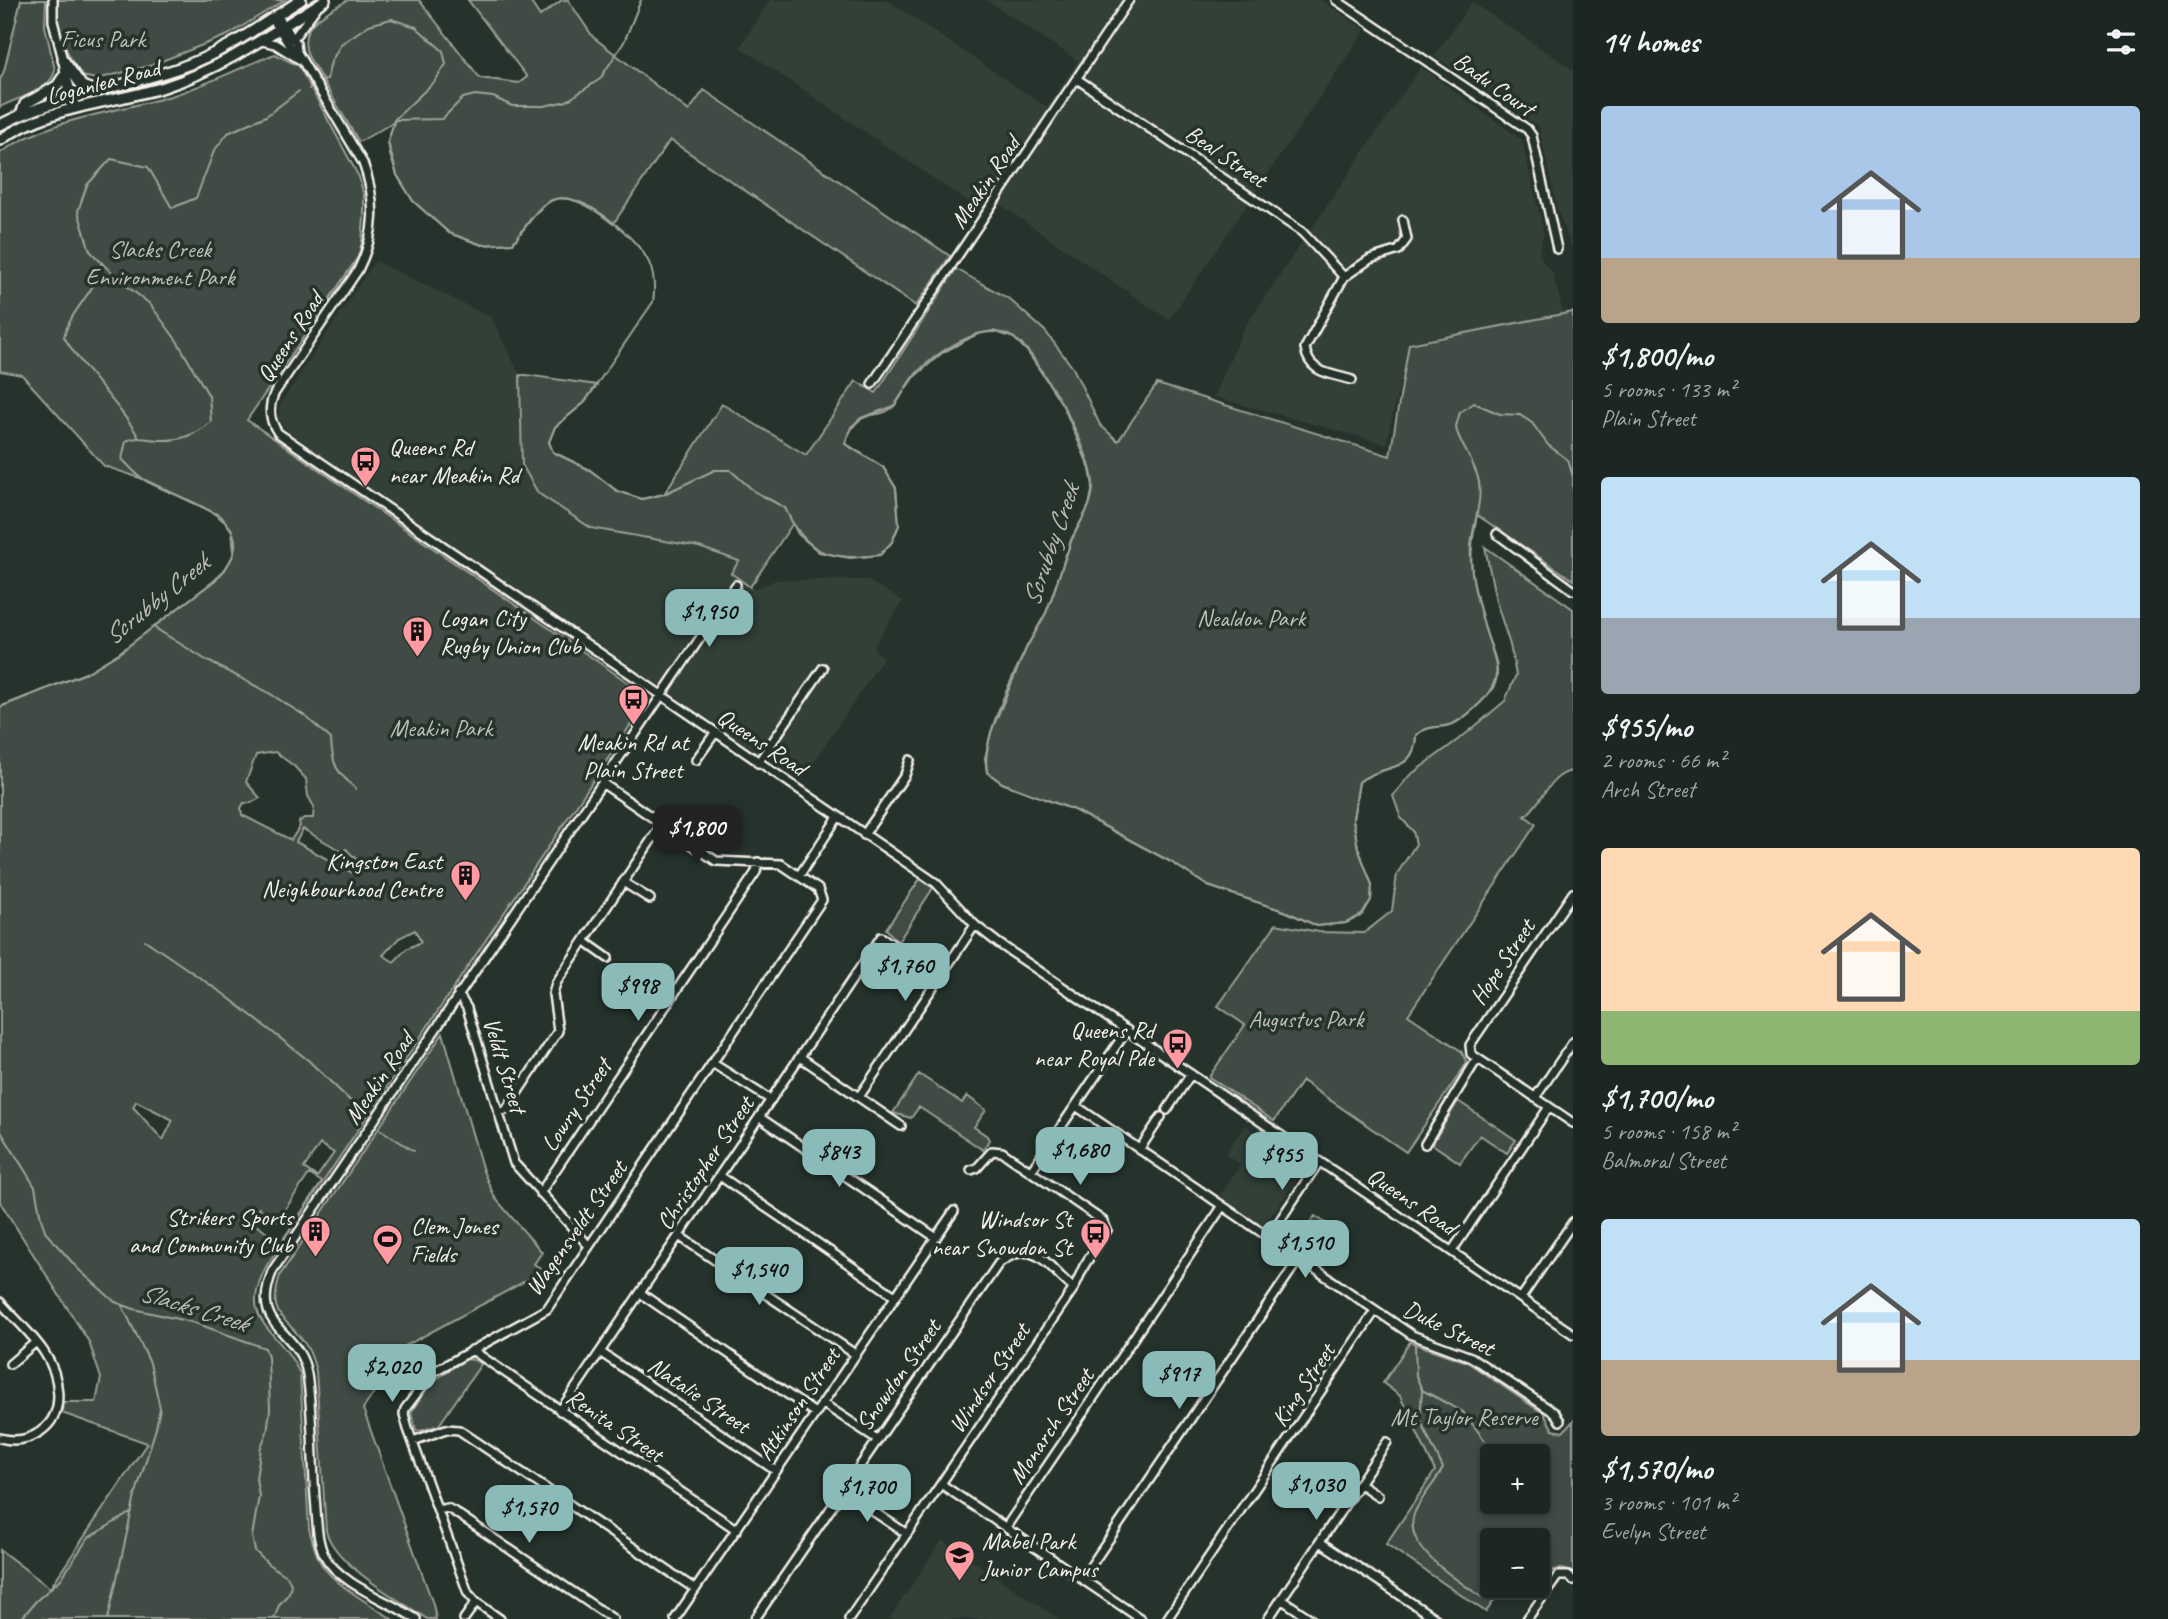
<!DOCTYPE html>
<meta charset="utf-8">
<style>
body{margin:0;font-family:Caveat,sans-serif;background:#252e2a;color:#f1f3f6;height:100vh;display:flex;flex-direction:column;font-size:26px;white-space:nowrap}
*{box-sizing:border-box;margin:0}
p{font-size:23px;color:#a0a5a5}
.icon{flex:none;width:38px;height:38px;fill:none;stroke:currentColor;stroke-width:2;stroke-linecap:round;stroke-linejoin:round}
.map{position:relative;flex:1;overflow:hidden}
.details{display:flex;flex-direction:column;background:#1c2622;width:595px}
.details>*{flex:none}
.buttons{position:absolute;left:1480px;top:1444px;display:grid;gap:14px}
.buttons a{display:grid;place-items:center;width:70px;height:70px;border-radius:7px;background:#1c2622;box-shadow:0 4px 10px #0003,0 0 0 2px #3a4340;font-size:35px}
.price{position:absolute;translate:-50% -60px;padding:0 16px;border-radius:14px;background:#8bbbb9;color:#111;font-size:23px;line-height:46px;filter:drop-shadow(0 2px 4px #0008)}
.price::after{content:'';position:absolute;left:50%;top:42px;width:21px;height:16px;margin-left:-10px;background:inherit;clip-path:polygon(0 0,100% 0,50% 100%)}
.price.current{background:#222;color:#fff}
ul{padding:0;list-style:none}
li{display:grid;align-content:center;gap:14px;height:371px;padding:0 28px}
li span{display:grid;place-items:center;height:217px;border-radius:7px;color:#555}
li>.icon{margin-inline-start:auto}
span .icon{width:126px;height:126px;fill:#fffc;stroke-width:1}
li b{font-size:30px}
h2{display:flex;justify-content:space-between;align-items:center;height:84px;padding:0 28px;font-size:30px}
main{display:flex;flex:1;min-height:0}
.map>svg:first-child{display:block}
.built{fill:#333f39}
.green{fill:#414b45;stroke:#9a9e96;stroke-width:2;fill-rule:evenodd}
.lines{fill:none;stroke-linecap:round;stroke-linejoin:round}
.stream{stroke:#9fa39b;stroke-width:2}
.minor-casing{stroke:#f4f1e8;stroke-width:12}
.major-casing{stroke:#f4f1e8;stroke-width:14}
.minor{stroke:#26332d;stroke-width:7}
.major{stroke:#26332d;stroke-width:9}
.labels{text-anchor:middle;stroke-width:7;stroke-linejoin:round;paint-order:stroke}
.park-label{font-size:24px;fill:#bebfb7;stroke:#26332d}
.street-label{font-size:24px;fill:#f4f1e8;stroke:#26332d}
.poi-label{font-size:24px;fill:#f4f1e8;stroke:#26332d;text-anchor:start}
.water-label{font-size:26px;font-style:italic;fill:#bcbdb5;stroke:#26332d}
</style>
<main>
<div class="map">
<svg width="1573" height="1619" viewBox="0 0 1573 1619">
<rect width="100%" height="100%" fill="#26332d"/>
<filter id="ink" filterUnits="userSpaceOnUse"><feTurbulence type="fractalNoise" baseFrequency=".0143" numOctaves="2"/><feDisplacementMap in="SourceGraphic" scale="14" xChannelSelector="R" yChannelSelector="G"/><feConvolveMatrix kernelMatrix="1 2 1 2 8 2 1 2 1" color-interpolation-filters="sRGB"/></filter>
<g filter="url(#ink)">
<path class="built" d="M770,0H887L1047,107L1078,61L987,0H1321L1365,30L1169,320L989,197L980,210L740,47Z
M1472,2L1573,70V249L1558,212L1539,127L1434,56Z
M1421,67L1522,140L1544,233L1539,251L1543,262L1553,273L1563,313L1409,344L1386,444L1214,397L1243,329Z
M375,261L491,317L520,375L522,465L538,493L591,528L699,547L739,561L731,573L754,589L776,580H867L903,601L873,647L883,658L801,782L288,432L278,418L280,404Z
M1245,1125L1301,1163L1303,1170L1264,1226L1219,1197L1240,1165L1225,1154Z
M942,1540L1059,1619H889Z"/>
<path class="green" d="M21,0H46L45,26L55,70C51,92 17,97 0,107V80L4,71Z
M57,0H285L228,35L149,66L97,79L81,76L77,72L57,30Z
M348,0H419L480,78L519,83L527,77L468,0H529L540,16L562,0H568L593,37L689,111L704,90L950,256L916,306L670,140L613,224C594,209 563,184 540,208C530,218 522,232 513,243L482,245L449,233L413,201L397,175L390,155L388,142L394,122L359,142L308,56C296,24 325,14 348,0Z
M275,54L299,66L359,177L364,196V217L362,242L358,257L247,420L646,695V702L267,1265C235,1324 280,1327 300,1374L309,1529C313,1542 315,1554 322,1565C336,1586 372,1605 392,1619H0V1550L50,1588L147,1443L62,1413L63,1402H96L101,1378L89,1342L0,1202V707L86,673L119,653L214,581L225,570L234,554L232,530L221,516L143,479L104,466L22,375L0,371V153C52,117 115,113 174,95C209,84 241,67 275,54ZM275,752L294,766L306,779L308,796L314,807L313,818H304L299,822L300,826L291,840L242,815L241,808L244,803H251L260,798L246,782L256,755ZM303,829L343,852L346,849L360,863L354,874L296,842ZM415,930L421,942L406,949L394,962L383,955L399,938ZM136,1101L173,1120L163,1140L133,1107ZM320,1144L334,1153L317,1177L304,1168ZM309,1174L322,1182L281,1242L250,1221L259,1208L277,1221Z
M956,269L1009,299L1045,331L1073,368L1100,425L1118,441L1157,384L1390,456L1409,344L1573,312V580L1477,515C1472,539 1469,561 1474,585C1477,601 1482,617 1486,632C1495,662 1506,675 1481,702C1475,708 1464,718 1456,722C1442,730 1431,723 1416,735C1415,775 1383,762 1359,782L1353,819L1358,848L1372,885L1371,900L1362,915L1346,923L1317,926L1287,912L1208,886L1171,862L1074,810L1002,783L987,772C981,739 1012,678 1027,647C1033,635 1042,623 1047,610C1057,587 1062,563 1071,540C1079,522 1093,506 1093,486C1094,465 1068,412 1055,393C1044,376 1032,350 1014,338C983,318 934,354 913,377C906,385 902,396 896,404C879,424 859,402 845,444L883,467L896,488L899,525L892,542L880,555C841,559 815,560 793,523L750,587L731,573L739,561L699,547L591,528L538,493L522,465L520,375H526L597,385L584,403L555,427L549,442L553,452L590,470L617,491L642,499L664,494L722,404L806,455L856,381L876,393Z
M1485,547L1573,609V771C1550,773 1542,804 1525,816L1536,824L1408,1015L1461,1051L1467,1063L1406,1152L1302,1081L1274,1121L1209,1077L1245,1025L1218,1006L1276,924L1319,932L1364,933L1392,911L1397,874L1416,844L1413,831L1401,818L1393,796L1409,776L1467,733L1505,701L1516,675L1510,645L1496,601Z
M920,879L933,888L898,942L886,929Z
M443,1033L483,1171L495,1198L542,1252L534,1264L544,1271L405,1346L363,1409L433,1604L436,1619H427C398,1599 335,1565 326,1531L316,1371C313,1361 311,1352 305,1344C284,1313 267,1319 280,1275Z
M919,1074L962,1103L967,1096L986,1110L974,1127L987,1136L989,1140L983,1150L919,1107L911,1118L893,1113Z
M1458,1101L1516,1140L1507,1153L1480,1135L1460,1163L1432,1144Z
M1315,1216L1342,1234L1320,1266L1293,1248Z
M1410,1342L1467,1362L1544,1414L1553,1430L1563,1432L1573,1421V1573C1555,1563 1547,1573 1538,1588L1531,1586H1538V1540H1493V1586H1504L1486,1612L1386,1544L1435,1471L1400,1396L1383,1383ZM1538,1456V1502H1493V1456Z
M467,1359L474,1360L481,1364L439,1425L420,1431L416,1430L411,1413C429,1382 437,1377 467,1359Z"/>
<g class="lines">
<path class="stream" d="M319,83L327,79L331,62L341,44L369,25L391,19L416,27L443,51L446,64L435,81L394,120L388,142L397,175L413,201L449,233L482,245L513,243C524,230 538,206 553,200C581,189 641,240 650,265C655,278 655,289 653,302L584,403L555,427L549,442L553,452L590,470L617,491L642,499L664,494L715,470H730L754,491L785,508L798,534L819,552L850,558L880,555L892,542L899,525L896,488L883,467L845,443L851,427L861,418L894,406L913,378L942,353L977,334L993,331L1014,338L1027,351L1063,405L1090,469L1093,486L1089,506L1072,539L1046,613L1027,646L991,732L985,758L987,772L1002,783L1074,810L1171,862L1208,886L1287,912L1317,926L1346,923L1362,915L1371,900L1372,885L1358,848L1353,819L1359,782C1382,763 1416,775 1416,735C1431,723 1441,730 1455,723C1467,717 1488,697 1494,686C1503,667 1490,647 1485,629C1478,603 1469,574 1471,546C1473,524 1482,504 1479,482C1476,463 1459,444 1456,428C1456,424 1459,417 1460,412L1474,403L1500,414L1520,415L1532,423L1548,445L1568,460L1573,477
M309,89L314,86
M394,120L442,119L463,98L475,95L493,97L512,106H544L567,101L600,79L624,42L641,0
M101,263C98,291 70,309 64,337C85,373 116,399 138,436
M155,628L206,660L269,693L305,716L331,739C332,766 337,772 356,789
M0,707L86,673L119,653L214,581C276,521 187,503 146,481C137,476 129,466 122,459L126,441C141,435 144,440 159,440C180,441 195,435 211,422L209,396L177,341L150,304L119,280L90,251L78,211L87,185L111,159L148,167L172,208L196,198L214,151L228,133L266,116L299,91
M145,940L225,995L308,1060L365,1115
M0,1130L35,1187L41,1219L46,1233L79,1270L115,1302L134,1309L195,1323L265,1348L268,1356L270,1410L267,1432L261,1447L256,1478L259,1496L252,1536L255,1551L268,1564L287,1576L291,1584L289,1593L279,1605L274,1619
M381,1130L414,1151
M1415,1345L1416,1376L1422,1390L1420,1420L1443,1468C1435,1484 1420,1498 1414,1514C1402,1549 1461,1582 1483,1598H1486L1495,1586
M1422,1390L1463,1412L1487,1443
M21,1619L36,1601L61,1579L88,1538L132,1512
M108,1619L135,1496L156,1428L160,1408L150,1363L122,1305"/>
<defs>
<path id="minor" d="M53,0V21L63,60L69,102
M1336,0L1527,129L1532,136L1557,249
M277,15L296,43L297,52L363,163C377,201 376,234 358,270L274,394C268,408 269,420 278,433L936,883L975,925L998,943L1573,1334
M272,18L290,47L297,52
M293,39L317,7
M262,41L275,44L302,61
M64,67L76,108
M1077,79L1302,232L1344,277
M1352,380C1330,373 1309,374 1305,348L1344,277L1370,259L1399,250L1407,239L1403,220
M872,384L1129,0
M1497,534L1573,590
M696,760L715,733
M758,763L823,668
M864,835L905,775L910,760
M799,876L838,817
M623,882L650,899
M1573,893L1470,1045L1471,1054L1573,1123
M584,941L608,958
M458,994L467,1008L514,1163L589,1246
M800,1057L901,1126
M712,1063L771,1100
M859,1097L975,925
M1535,1098L1573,1042
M1076,1106L1412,1335L1471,1357L1555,1413L1560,1421
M1167,1110L1191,1074
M499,1112L506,1110L558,1031L553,994L556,983L662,824
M759,1117L935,1237
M1425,1144L1477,1059
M1139,1150L1161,1117
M1031,1171L1127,1030
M720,1176L895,1296
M540,1193L756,872L758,862
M679,1236L855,1354
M1268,1238L1319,1162
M1452,1251L1549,1107
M640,1293L815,1413
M1521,1298L1573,1222
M0,1302C14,1318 32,1334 44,1352C59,1374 67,1413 41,1431C29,1440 15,1442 0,1438
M472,1350L737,1530
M600,1352L776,1471
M10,1364L36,1342
M822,1403L877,1439
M560,1411L881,937L940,976
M413,1441L446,1429L459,1430L695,1589
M1359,1483L1378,1496
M941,1484L1141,1619
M843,1491L907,1534
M438,1510L447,1508L453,1511L613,1619
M1006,1527L1222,1207
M1320,1542L1436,1619
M1082,1579L1299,1259
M1281,1599L1311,1619
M416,1619C389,1601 339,1584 324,1555C316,1538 317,1516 315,1497C312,1457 313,1414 307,1374C299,1327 248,1330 273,1270L736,585
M464,1619L476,1602
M500,1619L476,1602L468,1593L408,1429L404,1414L405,1409L433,1372L547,1309L822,900L818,889L781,864L716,861L602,783
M675,1619L954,1211
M755,1619L999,1263C1038,1235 1048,1270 1074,1288
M849,1619L1074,1288L1084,1266L1107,1230L1103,1221L1002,1152L992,1151L977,1168L971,1170
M1167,1619L1375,1311
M1268,1619L1387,1442
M1527,1619L1558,1576H1568L1573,1580"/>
<path id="major" d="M63,60L82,86L95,91
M21,114L25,104L57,86L63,77
M0,125C57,95 119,89 179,68C224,53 261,25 301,0
M0,140C48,106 109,104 164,87C223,68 272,33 325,0"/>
</defs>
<use href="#minor" class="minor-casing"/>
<use href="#major" class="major-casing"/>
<use href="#minor" class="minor"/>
<use href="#major" class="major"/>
</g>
</g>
<defs>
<symbol id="bus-pin" viewBox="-11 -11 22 30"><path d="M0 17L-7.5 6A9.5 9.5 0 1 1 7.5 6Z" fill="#ff9aa2" stroke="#26332d"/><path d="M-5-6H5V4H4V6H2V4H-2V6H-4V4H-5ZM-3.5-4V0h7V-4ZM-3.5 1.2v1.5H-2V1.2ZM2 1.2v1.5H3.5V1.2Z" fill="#111"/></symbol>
<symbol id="building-pin" viewBox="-11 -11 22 30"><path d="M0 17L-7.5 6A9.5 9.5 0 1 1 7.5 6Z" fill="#ff9aa2" stroke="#26332d"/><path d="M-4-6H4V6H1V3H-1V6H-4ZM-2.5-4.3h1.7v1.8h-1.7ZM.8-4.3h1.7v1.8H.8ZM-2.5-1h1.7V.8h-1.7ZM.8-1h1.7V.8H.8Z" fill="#111"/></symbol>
<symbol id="stadium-pin" viewBox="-11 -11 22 30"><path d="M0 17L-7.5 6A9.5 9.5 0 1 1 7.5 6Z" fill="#ff9aa2" stroke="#26332d"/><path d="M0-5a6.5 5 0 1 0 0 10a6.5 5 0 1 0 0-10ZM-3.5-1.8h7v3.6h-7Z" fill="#111"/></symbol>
<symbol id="school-pin" viewBox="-11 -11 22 30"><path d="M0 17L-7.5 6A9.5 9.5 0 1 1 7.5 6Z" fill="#ff9aa2" stroke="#26332d"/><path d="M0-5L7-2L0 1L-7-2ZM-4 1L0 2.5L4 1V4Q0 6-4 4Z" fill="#111"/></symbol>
</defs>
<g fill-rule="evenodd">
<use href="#bus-pin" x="348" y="444" width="35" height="47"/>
<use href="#building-pin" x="400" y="614" width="35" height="47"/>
<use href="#bus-pin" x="616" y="682" width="35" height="47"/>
<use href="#building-pin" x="448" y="858" width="35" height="47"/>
<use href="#bus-pin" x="1160" y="1026" width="35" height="47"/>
<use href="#building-pin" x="298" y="1214" width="35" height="47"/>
<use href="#bus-pin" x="1078" y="1216" width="35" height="47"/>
<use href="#stadium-pin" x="370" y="1222" width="35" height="47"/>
<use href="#school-pin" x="942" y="1538" width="35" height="47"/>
</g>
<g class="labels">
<g class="park-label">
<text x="103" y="47">Ficus Park</text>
<text x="160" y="257">Slacks Creek<tspan x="160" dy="28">Environment Park</tspan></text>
<text x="1251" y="626">Nealdon Park</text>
<text x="441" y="736">Meakin Park</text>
<text x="1306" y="1027">Augustus Park</text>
<text x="1464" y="1425">Mt Taylor Reserve</text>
</g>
<g class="street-label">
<text transform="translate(103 82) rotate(-15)" y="8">Loganlea Road</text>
<text transform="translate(1494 84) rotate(35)" y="8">Badu Court</text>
<text transform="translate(1226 156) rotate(34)" y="8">Beal Street</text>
<text transform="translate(985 182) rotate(-56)" y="8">Meakin Road</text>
<text transform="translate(290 337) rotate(-57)" y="8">Queens Road</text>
<text transform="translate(762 742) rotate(34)" y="8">Queens Road</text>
<text transform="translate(1502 962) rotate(-56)" y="8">Hope Street</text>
<text transform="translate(505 1065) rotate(73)" y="8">Veldt Street</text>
<text transform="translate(379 1078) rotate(-56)" y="8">Meakin Road</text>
<text transform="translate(576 1105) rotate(-56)" y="8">Lowry Street</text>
<text transform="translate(705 1163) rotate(-56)" y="8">Christopher Street</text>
<text transform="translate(1412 1201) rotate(34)" y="8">Queens Road</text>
<text transform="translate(576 1228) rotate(-55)" y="8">Wagensveldt Street</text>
<text transform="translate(1449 1328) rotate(26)" y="8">Duke Street</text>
<text transform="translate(898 1375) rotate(-55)" y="8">Snowdon Street</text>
<text transform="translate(989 1378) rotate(-56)" y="8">Windsor Street</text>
<text transform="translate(1303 1385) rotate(-56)" y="8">King Street</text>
<text transform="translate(699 1395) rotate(34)" y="8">Natalie Street</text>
<text transform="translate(798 1404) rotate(-56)" y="8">Atkinson Street</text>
<text transform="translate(615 1425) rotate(34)" y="8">Renita Street</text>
<text transform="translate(1051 1426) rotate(-56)" y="8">Monarch Street</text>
</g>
<g class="poi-label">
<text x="389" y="455">Queens Rd<tspan x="389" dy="28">near Meakin Rd</tspan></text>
<text x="440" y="626">Logan City<tspan x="440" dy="28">Rugby Union Club</tspan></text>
<text x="633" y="750" text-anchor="middle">Meakin Rd at<tspan x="633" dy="28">Plain Street</tspan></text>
<text x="442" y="869" text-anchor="end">Kingston East<tspan x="442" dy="28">Neighbourhood Centre</tspan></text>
<text x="1154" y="1038" text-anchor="end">Queens Rd<tspan x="1154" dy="28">near Royal Pde</tspan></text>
<text x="293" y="1225" text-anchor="end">Strikers Sports<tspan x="293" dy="28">and Community Club</tspan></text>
<text x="1072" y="1227" text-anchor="end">Windsor St<tspan x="1072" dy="28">near Snowdon St</tspan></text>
<text x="411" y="1234">Clem Jones<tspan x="411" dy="28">Fields</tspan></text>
<text x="982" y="1549">Mabel Park<tspan x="982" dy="28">Junior Campus</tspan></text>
</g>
<g class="water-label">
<text transform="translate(1050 545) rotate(-71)" y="9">Scrubby Creek</text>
<text transform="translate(156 599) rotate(-39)" y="9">Scrubby Creek</text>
<text transform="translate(194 1307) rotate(17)" y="9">Slacks Creek</text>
</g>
</g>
</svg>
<div class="buttons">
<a>+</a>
<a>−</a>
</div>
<b class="price" style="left:709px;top:649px">$1,950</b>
<b class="price current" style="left:697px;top:865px">$1,800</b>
<b class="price" style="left:905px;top:1003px">$1,760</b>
<b class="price" style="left:638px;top:1023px">$998</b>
<b class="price" style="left:1080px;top:1187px">$1,680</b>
<b class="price" style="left:839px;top:1189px">$843</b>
<b class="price" style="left:1282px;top:1192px">$955</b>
<b class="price" style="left:1305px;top:1280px">$1,510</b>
<b class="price" style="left:759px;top:1307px">$1,540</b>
<b class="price" style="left:392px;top:1404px">$2,020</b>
<b class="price" style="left:1179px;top:1411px">$917</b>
<b class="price" style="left:1316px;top:1522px">$1,030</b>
<b class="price" style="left:867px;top:1524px">$1,700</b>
<b class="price" style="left:529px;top:1545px">$1,570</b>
</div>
<section class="details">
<h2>14 homes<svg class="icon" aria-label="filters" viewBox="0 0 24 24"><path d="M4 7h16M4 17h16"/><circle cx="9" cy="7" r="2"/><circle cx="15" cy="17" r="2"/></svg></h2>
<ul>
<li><span style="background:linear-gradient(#a9c7e8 70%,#b9a48a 0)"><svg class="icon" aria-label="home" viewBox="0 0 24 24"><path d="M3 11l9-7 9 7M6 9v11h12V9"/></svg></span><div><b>$1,800/mo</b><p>5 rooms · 133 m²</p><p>Plain Street</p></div></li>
<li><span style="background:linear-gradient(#bfe0f5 65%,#9aa5b1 0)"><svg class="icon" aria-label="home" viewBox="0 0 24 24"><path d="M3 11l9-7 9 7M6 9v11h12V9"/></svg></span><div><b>$955/mo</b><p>2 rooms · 66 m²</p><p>Arch Street</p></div></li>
<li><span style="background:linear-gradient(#ffd9b3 75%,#8fb573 0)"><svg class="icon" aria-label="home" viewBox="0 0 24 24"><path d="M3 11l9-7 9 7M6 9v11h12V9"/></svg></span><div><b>$1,700/mo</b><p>5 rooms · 158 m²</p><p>Balmoral Street</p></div></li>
<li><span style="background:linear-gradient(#bfe0f5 65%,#b9a48a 0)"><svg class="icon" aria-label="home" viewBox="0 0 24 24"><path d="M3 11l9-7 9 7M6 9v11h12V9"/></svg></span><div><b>$1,570/mo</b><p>3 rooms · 101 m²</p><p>Evelyn Street</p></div></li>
</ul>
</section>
</main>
